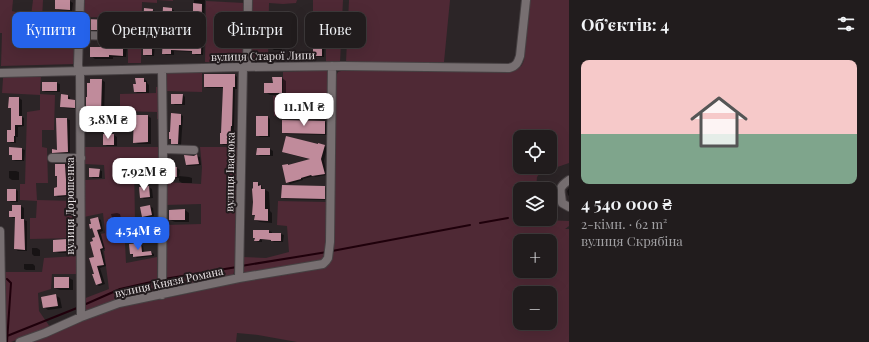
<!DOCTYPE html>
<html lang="uk">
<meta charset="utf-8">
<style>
body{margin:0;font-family:"Playfair Display",serif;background:#2d292a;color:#f1f3f6;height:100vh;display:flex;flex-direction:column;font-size:15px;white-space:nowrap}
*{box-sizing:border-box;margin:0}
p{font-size:13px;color:#a2a1a4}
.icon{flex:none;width:22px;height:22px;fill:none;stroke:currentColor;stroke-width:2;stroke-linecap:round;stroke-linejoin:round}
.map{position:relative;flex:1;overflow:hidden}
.drawer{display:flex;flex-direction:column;background:#211c1d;width:300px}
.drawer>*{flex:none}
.guide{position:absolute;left:12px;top:12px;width:380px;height:36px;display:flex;gap:8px}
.fabs{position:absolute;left:513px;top:130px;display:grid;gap:8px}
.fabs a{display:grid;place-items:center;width:44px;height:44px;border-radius:8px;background:#211c1d;box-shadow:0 4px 16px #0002,0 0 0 1px #3e3a3b;font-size:20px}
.price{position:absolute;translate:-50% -34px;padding:0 9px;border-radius:8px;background:#fff;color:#222;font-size:13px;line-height:26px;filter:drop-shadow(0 1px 2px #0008)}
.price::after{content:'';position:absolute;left:50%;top:24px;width:12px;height:9px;margin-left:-6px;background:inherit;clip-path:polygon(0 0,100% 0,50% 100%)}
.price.current{background:#2563eb;color:#fff}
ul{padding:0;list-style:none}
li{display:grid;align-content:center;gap:8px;height:212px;padding:0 12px}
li+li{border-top:1px solid #3e3a3b}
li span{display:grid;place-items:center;height:124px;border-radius:8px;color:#555}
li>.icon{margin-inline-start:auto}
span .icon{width:72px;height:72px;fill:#fffc;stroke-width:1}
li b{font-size:17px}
h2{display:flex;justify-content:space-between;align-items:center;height:48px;padding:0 12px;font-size:17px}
.tag{padding:0 14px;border-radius:8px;background:#211c1d;box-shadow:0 4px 16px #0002,0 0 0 1px #3e3a3b;font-size:14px;line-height:36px}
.tag.current{background:#2563eb;color:#fff}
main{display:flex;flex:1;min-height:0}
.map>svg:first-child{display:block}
.green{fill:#4f2935;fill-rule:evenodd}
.shadow{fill:#0007}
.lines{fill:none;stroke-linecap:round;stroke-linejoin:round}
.stream{stroke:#1f000b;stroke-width:2}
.building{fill:#c08b9b}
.minor-casing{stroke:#474143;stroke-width:10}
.minor{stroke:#776f71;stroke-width:8}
.labels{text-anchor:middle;stroke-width:4;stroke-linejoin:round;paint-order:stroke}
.street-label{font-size:11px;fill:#eae4e6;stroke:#221b1d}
</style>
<main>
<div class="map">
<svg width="569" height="342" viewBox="0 0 569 342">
<rect width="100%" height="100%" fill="#2c2527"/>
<path class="green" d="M0,0H13L12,11L31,16L33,0H43L41,40L75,41V64L1,66L2,33H0Z
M82,0H173V1L157,0V3L142,2L141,63H128V18L81,17Z
M251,0H297L296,3L283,4L269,3L268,61H250Z
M313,0H343L340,63H326V22H313Z
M349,0H450L444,62H346Z
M530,0H569V163L540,173L537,177L536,189H520V219H539L543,220L569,221V226L565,229H569V342H297L258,335L237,333L236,342H29L96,314L122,306L177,296L293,270L327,265L330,263L332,257L334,179C335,176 336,174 333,171L336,76L338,72L341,71H505C514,70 521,71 524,60ZM520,137H550V167H520ZM520,241H550V271H520ZM520,293H550V323H520Z
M206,1L245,3L244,58L243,60L241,62H205Z
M327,70L329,71L328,118L274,116L273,96H283V72Z
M166,73H202V92L166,91Z
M5,76H41L40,94L55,95L54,130H42V147L47,148L48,183H36L37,200L77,201L78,238L30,239V218H36L37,201L20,200V184H25L27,112L40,110V95L2,93L3,79V77Z
M156,87H159L158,119H157V112L120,111V94L156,93Z
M84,147H158V165L134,164L135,221L157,220V238L125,243L126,263L157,257V288L151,294L84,312L83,299L109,289L104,251H105L101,234L105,233L103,213L84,217V180L105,179L104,165L84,164Z
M200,147H238L235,266L233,277L165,290V225L201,224V204L165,205L164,182L201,184L202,167Z
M278,201L327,202C327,217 329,246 324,259L319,262L242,275V257L266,258L289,252L287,226L277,225Z
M77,256V274H52L51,289L38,293L39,311L50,327L11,342H5L4,272H42L44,258Z"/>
<path class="shadow" d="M194,0H205L203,55H196L193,53V52L174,51V55H166L163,53L193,38L194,25H166L163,23L171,9L174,10V12H194Z
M70,1L73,3L72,11L58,10L56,8Z
M152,10L155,11V26H147L144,24Z
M277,14L280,16L279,38L282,39V50H274L271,48Z
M113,21L116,23V32L88,31L86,29Z
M57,26H68L71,28V35H60L57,34Z
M323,26L326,27V36H325L324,57H317L314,55Z
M152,40L155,41L154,56H146L144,54Z
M123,46L127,48L126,57H113V59H95L91,56L115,48Z
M235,75L237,77V89H235L234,127L233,145H223L221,143L222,134L224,88H207L205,87Z
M282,78L286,81V95H270L265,92L274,84Z
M144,79L147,81V83L149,85V93H137L135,91L137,85Z
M102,80L105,82L104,114L110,116V128H92L89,126L91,84Z
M43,83H57L60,84V92H46L43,91Z
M183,95L185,97V105H175L172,103Z
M67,96L70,97V100L74,101L77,102V109L64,108L61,107Z
M9,98H19L22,100V117L24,118V126L18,127V137H16V143H11L8,141L12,131V109L9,107Z
M181,115L183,116L181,145H175L172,143V140L170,138Z
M148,116L151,118V144H138L134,142Z
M268,117L270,119V137H260L257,135Z
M67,119L70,120V154H55L53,152L58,151Z
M283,121L325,122L328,123V135L286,134L283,133Z
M104,135H114L117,137V146H107L104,144Z
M324,146L327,147L324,161L327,175L315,177L314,176L303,179V180L290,184L287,182L288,165L289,166L312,160L285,153L283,151Z
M22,149L25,150L24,161H16L13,160V156L10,154Z
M257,149H270L273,151V156H260L257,154Z
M197,156L200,157L201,165L189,166L186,165L194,157Z
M56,164H65L68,166L70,196L58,197L55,195L58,188V177L56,176Z
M177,168L180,170L179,176L189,177L192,178V183H182L179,181V178H172L169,177Z
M99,170L102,171V178H93L90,176Z
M9,171H16L19,172V180H12L9,178Z
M258,183L262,186V188L269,192L270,211L272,213V223L260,222L255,220L256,216L253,215Z
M149,187L152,189L153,198L144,199L141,197Z
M325,187L327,189V200L285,199L282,198Z
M569,188V196L568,195L567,191Z
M16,190L18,191V202H11L8,200Z
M555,190L556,191V197L550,198V191Z
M21,206L24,208V220L27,221V251H18L15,249L16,218H13L10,216Z
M150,206L153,208L154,216L145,218L143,216Z
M185,210L189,213V222H175L170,220Z
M117,213L120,214L122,222L116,224L113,222L111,214Z
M98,218L101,220L103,231L100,232L105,249L102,250L106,266L100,268L105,284L99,286L96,284L95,275L96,258L94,242L96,238L93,229L91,228Z
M254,231H269L272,232V234H281L284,235L283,242H274L271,240H262V242H258L255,240L256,238L254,237Z
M67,240L72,243V253H59L54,251V241Z
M140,244L143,246L144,253L151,252L154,254V256L137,258L131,254Z
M32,248H37L40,250V256H34L32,254Z
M24,264H33L35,266V270H26L24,269Z
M69,278L73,280V290H60L55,288Z
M55,295L60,298L62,308L48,310L44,307Z"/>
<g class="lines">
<path class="stream" d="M480,223L508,218
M332,251L470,225
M241,266L327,252
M7,279L11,283L7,342
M164,279L237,267
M86,304L120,289L160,280
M7,336L77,308"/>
</g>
<path class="building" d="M55,0H70V10L55,9Z
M193,3L202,4L201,54H192V51L171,50V54H162L163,38H176V37H192L193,24H162L163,7L172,8V11H193Z
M144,8L153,9L152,25H143Z
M271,13H277V37H279V49H270Z
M85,19L113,20V30H85Z
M56,25H68V34H56Z
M318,25H324L323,35H322V56H313V43H317Z
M143,39H152V55H143Z
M114,45H123V56L109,55V57H90V47H114Z
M204,74H235V87H233L232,126H231L230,144H220V133H221L223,87H204Z
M272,77H282V93H264V83H273Z
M135,78H144V82H146V92H134L133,84H136Z
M90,79H102L101,113H107V127H88L87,107H86V97H87V83H90Z
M42,82H57V91H42Z
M61,94L68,95V99L75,100V108L60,107Z
M171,94H183L182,104H171Z
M9,97H19V116H22V125H15V136H14V142H7V130H11V108H8Z
M171,113L181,114V125H179L178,144H171V139H169V132H170Z
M134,115H148V142L133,143Z
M256,116H268V136H256Z
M56,118H67L68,152L52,153V149L57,150Z
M282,120L325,121V134L282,133Z
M103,134H114V145H103Z
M286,136L318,144V143L325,145L321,159L325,174L312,176L311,175L301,178V179L286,183L282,165L288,164V165L310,159L282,152Z
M9,147L22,148V160H12V155H9Z
M257,148H270V155H256Z
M197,154L199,164L186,165L184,155L194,156Z
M55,164H65L67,195L54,196V188L57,187V176H55Z
M168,167H177V177H168Z
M89,168L100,169L99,177H89Z
M253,182H258V186L261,185V189H265V209H268V221L254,220L255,215H252L253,202L252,189L253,188Z
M282,185L325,186V199L281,198Z
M149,186L150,197L140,198L139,187Z
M7,189H16V201H7Z
M12,205H21V219H24L25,250L14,249L15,217H9V211H12Z
M150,205L152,215L142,217L140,207Z
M185,209V220H169V210Z
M98,217L101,229L97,230L103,248L100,249L104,265L97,266L102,283L96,285L92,274H94L89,258L94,257L90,242L93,241L92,238L95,237L92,228L90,229L89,224H91L90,219Z
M253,230H269V233H281V241H271V240L260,239L259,241H254L255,238H253Z
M67,239L68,251L53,252V240Z
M141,243L142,252L151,251L152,255L133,257V254H130L129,244Z
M54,277H69V288H54Z
M56,294L58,306L43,308L41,297Z"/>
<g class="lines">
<defs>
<path id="minor" d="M80,0L78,66L80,71L81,317
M79,35L113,36
M247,67L248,0
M0,73L243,67L343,66L509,68C517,66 518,62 520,56L526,0
M163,149L194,150
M52,158H81
M569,180C557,188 561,190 562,203L569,207
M0,231L2,342
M239,278L243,67
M162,295L163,149L162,70
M20,342L45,333L81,317L119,303L239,278L323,264L326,261L328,258L330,242L332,66"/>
</defs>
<use href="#minor" class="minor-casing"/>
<use href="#minor" class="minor"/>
</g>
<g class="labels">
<g class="street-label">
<text transform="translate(263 56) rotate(-1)" y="4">вулиця Старої Липи</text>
<text transform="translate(230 172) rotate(-89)" y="4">вулиця Івасюка</text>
<text transform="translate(70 206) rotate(-90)" y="4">вулиця Дорошенка</text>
<text transform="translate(169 282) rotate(-12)" y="4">вулиця Князя Романа</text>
</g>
</g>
</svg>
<div class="fabs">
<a><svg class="icon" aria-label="locate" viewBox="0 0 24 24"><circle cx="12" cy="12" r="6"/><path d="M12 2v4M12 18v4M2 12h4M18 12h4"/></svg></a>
<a><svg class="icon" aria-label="layers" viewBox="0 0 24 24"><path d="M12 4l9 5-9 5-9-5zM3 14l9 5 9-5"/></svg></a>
<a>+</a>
<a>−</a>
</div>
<b class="price" style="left:304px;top:127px">11.1M ₴</b>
<b class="price" style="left:108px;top:140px">3.8M ₴</b>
<b class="price" style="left:144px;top:192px">7.92M ₴</b>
<b class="price current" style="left:138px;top:251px">4.54M ₴</b>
<div class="guide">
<a class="tag current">Купити</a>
<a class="tag">Орендувати</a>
<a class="tag">Фільтри</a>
<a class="tag">Нове</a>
</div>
</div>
<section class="drawer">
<h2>Об’єктів: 4<svg class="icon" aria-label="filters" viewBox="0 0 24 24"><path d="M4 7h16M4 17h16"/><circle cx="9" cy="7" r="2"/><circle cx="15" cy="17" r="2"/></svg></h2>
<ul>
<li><span style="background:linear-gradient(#f6c9c9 60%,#7fa58c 0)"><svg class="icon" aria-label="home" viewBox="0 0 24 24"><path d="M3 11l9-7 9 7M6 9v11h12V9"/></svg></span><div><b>4 540 000 ₴</b><p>2-кімн. · 62 m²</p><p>вулиця Скрябіна</p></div></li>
</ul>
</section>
</main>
